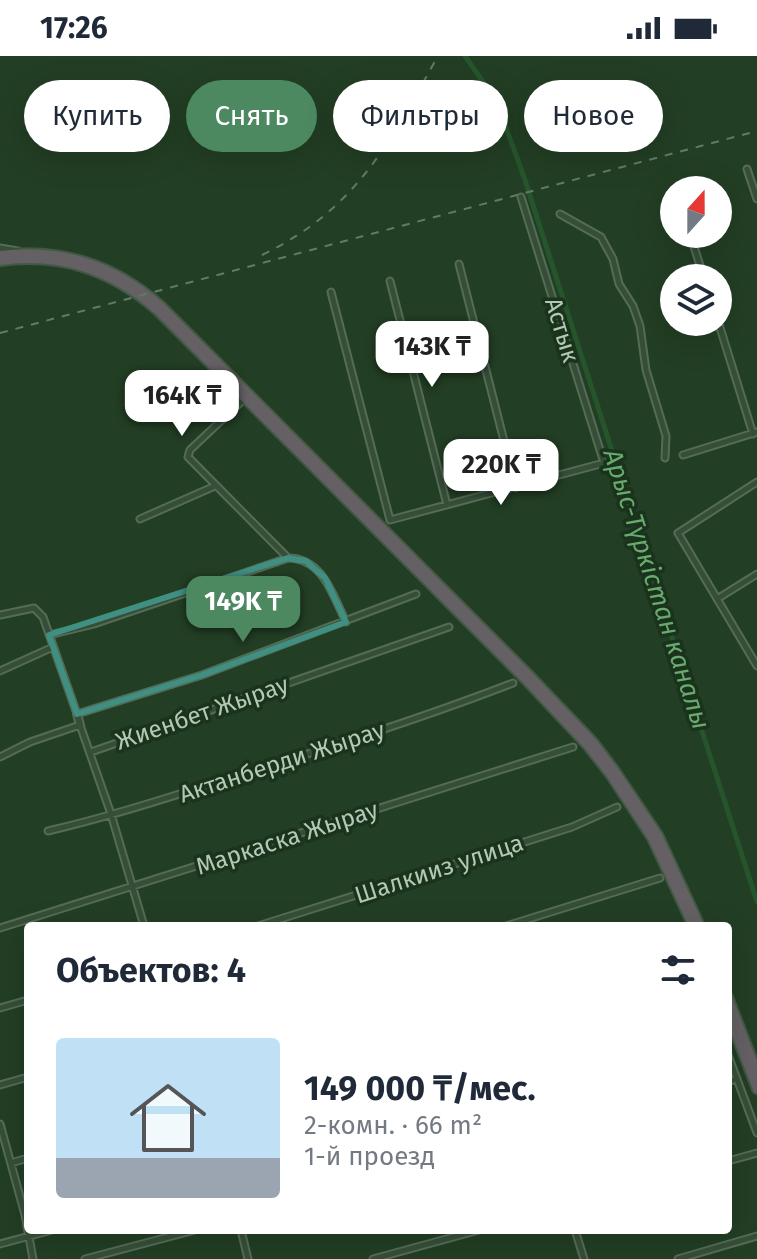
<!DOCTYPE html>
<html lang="ru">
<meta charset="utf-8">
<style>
body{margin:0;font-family:"Fira Sans",sans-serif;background:#f6f6f7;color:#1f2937;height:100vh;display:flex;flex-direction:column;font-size:30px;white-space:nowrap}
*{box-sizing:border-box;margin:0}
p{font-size:26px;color:#747a83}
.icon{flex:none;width:44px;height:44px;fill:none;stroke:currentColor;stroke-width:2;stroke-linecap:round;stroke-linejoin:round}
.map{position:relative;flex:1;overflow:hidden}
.drawer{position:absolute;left:24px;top:866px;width:708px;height:312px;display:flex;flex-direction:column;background:#fff;border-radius:8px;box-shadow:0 8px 32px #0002}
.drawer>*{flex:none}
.hud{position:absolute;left:24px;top:24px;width:710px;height:72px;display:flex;gap:16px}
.needle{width:52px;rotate:21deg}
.tools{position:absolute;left:660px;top:120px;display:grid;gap:16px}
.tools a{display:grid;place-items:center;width:72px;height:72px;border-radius:50%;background:#fff;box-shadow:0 8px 32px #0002;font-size:40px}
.price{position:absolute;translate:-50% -68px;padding:0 18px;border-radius:16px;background:#fff;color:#222;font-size:26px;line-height:52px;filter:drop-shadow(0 2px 4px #0008)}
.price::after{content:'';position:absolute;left:50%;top:48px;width:24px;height:18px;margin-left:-12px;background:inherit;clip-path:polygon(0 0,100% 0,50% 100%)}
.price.on{background:#4c8960;color:#fff}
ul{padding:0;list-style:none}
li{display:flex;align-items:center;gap:24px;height:200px;padding:0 32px}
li+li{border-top:2px solid #e0e1e3}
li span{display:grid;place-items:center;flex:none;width:224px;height:160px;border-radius:8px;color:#555}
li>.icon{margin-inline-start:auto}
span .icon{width:96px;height:96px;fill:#fffc;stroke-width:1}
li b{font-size:34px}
h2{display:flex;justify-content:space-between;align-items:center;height:96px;padding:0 32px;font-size:34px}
.pill{padding:0 28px;border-radius:36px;background:#fff;box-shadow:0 8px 32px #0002;font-size:28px;line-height:72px}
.pill.on{background:#4c8960;color:#fff}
.status{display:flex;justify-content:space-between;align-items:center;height:56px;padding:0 40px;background:#fff;direction:ltr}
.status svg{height:22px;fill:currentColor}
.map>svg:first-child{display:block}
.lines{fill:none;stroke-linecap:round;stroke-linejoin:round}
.canal{stroke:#26552b;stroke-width:5}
.minor-casing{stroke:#546c56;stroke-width:9}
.tertiary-casing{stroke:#546c56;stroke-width:10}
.trunk-casing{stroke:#415943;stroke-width:12}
.minor{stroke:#364e38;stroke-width:5}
.tertiary{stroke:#364e38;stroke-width:6}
.trunk{stroke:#646064;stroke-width:8}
.rail{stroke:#5f7d62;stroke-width:2;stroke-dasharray:8 8;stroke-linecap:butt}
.marked{fill:none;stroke:#408f83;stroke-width:6;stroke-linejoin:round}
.labels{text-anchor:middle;stroke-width:7;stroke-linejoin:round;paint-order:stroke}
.street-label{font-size:24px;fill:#b2cab5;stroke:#1b331d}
.water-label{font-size:26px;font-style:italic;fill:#68ab6e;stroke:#1b331d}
</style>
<div class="status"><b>17:26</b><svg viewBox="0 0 49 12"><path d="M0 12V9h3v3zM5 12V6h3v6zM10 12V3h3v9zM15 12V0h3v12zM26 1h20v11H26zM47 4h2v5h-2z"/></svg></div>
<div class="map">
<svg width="757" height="1203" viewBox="0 0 757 1203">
<rect width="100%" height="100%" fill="#223e24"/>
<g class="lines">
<path class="canal" d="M465,0L496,44L524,121L757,846"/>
<defs>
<path id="minor" d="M747,113L757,143
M676,133V134
M560,158L601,181L613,203L619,228L633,250L640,270L646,314L666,380L665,402
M690,178L704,222
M0,192L18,195
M459,208L516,432
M390,225L447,449
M331,236L390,464L604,407L521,141
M718,265L753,378
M683,399L757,376
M757,426L678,477L757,610
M140,463L215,430
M288,502C323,502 333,540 346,566
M717,543L757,518
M0,559L34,552L43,561L77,658L202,619L416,538
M49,579L94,568L288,502L188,401L190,394L245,342
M0,615L53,591
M91,696L449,571
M0,701L30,686L80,669L111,758L144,870
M48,775C117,759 185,736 253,715C341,688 428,660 513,627
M258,870L572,771L617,751
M506,870L660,822
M0,872L573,691
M0,952L28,944
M728,999L757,1077
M728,1025L737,1023
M0,1029L28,1021
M0,1068L25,1159L33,1203
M728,1105L757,1097
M11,1107L28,1102
M241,1174L248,1203
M575,1174L584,1203
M0,1188L52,1174
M85,1203L195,1174
M373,1203L479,1174
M678,1203L757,1180"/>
<path id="tertiary" d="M77,658L80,669"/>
<path id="trunk" d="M0,199C62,191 115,209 161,250L529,619L593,686L615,715L658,779L700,870
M0,205C61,197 111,214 157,254L525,623L588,690L610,718L652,782L693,870
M728,941L757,1016
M728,958L757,1033"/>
</defs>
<use href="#minor" class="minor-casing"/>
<use href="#tertiary" class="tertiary-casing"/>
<use href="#trunk" class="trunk-casing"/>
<use href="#minor" class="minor"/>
<use href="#tertiary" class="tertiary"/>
<use href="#trunk" class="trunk"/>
<path class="rail" d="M262,199C357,153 389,87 438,0
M0,277L757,75"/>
</g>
<path class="marked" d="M288,502L306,505L325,522L346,566L202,619L77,658L49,579Z"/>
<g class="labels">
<g class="street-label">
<text transform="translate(562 274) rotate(73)" y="8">Астык</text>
<text transform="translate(202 657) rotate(-19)" y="8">Жиенбет Жырау</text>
<text transform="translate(282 706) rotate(-18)" y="8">Актанберди Жырау</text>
<text transform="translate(287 782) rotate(-18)" y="8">Маркаска Жырау</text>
<text transform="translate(439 813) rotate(-18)" y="8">Шалкииз улица</text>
</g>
<g class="water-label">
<text transform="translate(657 533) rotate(72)" y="9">Арыс-Түркістан каналы</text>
</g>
</g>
</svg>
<div class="tools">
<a><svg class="needle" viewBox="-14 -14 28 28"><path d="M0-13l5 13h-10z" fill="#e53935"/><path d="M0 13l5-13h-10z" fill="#747a83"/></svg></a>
<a><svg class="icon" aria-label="layers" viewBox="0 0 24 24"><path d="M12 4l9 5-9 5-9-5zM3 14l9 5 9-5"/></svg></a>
</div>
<b class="price" style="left:432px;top:333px">143K ₸</b>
<b class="price" style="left:182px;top:382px">164K ₸</b>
<b class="price" style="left:501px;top:451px">220K ₸</b>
<b class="price on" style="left:243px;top:588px">149K ₸</b>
<div class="hud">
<a class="pill">Купить</a>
<a class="pill on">Снять</a>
<a class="pill">Фильтры</a>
<a class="pill">Новое</a>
</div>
<section class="drawer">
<h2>Объектов: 4<svg class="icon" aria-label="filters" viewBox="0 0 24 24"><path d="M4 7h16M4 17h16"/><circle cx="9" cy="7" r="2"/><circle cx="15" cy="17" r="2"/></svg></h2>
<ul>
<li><span style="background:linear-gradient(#bfe0f5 75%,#9aa5b1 0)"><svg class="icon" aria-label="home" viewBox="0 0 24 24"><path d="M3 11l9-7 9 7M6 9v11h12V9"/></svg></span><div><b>149 000 ₸/мес.</b><p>2-комн. · 66 m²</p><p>1-й проезд</p></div></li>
</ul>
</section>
</div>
